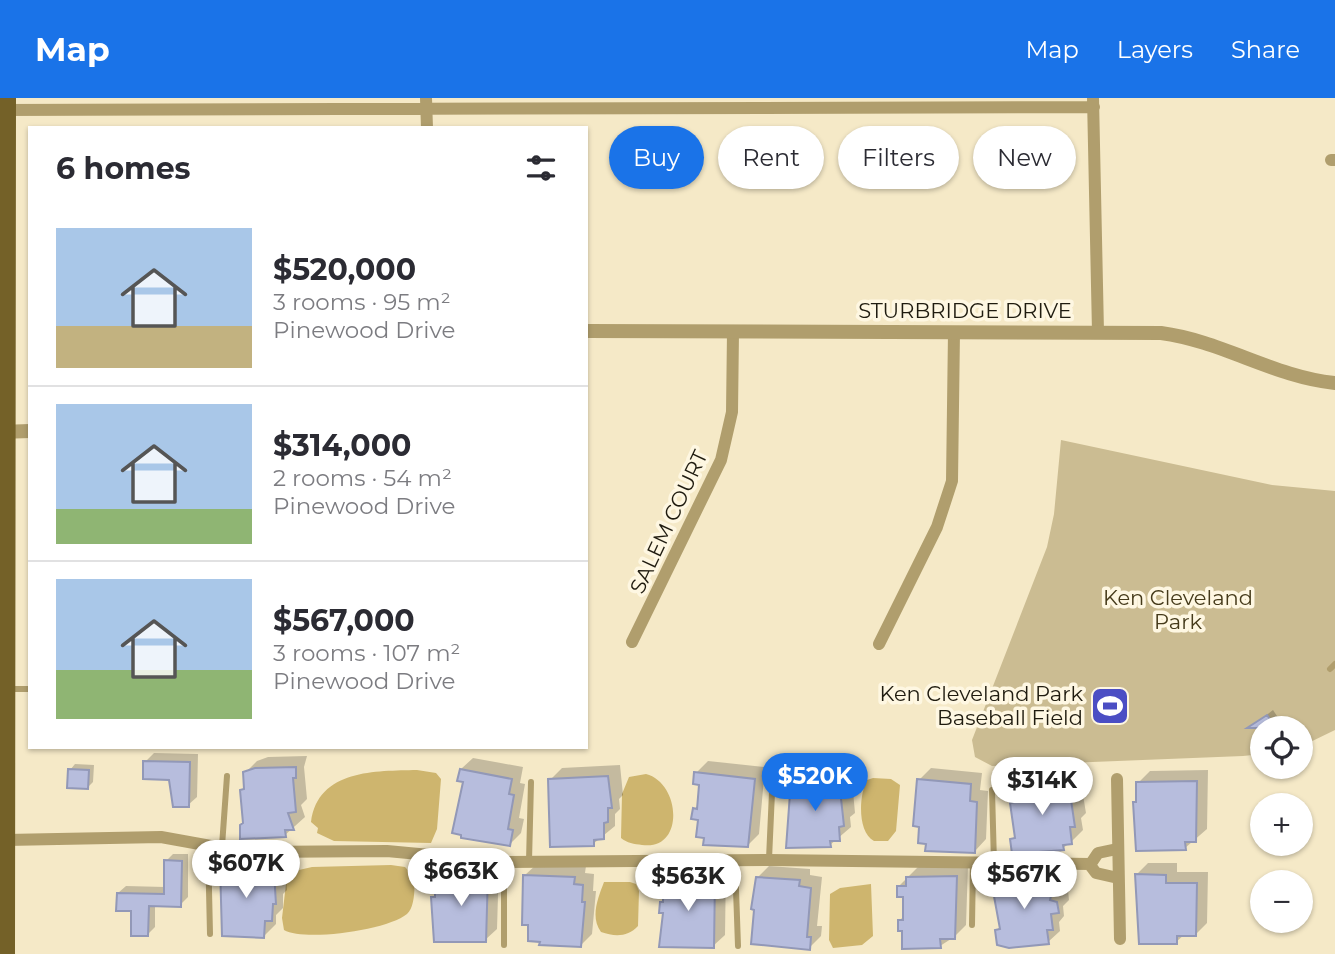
<!DOCTYPE html>
<meta charset="utf-8">
<style>
body{margin:0;font-family:Montserrat,sans-serif;background:#f7f7f7;color:#2b2b33;height:100vh;display:flex;flex-direction:column;font-size:26px;white-space:nowrap}
*{box-sizing:border-box;margin:0}
p{font-size:23px;color:#7c7c81}
.icon{flex:none;width:38px;height:38px;fill:none;stroke:currentColor;stroke-width:2;stroke-linecap:round;stroke-linejoin:round}
.map{position:relative;flex:1;overflow:hidden}
.panel{position:absolute;left:28px;top:28px;width:560px;height:623px;display:flex;flex-direction:column;background:#fff;border-radius:0px;box-shadow:0 2px 5px #0004}
.panel>*{flex:none}
.top-card{position:absolute;left:609px;top:28px;width:620px;height:63px;display:flex;gap:14px}
.buttons{position:absolute;left:1250px;top:618px;display:grid;gap:14px}
.buttons a{display:grid;place-items:center;width:63px;height:63px;border-radius:50%;background:#fff;box-shadow:0 2px 5px #0004;font-size:35px}
.price{position:absolute;translate:-50% -60px;padding:0 16px;border-radius:24px;background:#fff;color:#222;font-size:23px;line-height:46px;filter:drop-shadow(0 2px 4px #0008)}
.price::after{content:'';position:absolute;left:50%;top:42px;width:21px;height:16px;margin-left:-10px;background:inherit;clip-path:polygon(0 0,100% 0,50% 100%)}
.price.on{background:#1a73e8;color:#fff}
ul{padding:0;list-style:none}
li{display:flex;align-items:center;gap:21px;height:175px;padding:0 28px}
li+li{border-top:2px solid #e1e1e2}
li span{display:grid;place-items:center;flex:none;width:196px;height:140px;border-radius:0px;color:#555}
li>.icon{margin-inline-start:auto}
span .icon{width:84px;height:84px;fill:#fffc;stroke-width:1}
li b{font-size:30px}
h2{display:flex;justify-content:space-between;align-items:center;height:84px;padding:0 28px;font-size:30px}
.chip{padding:0 24px;border-radius:32px;background:#fff;box-shadow:0 2px 5px #0004;font-size:24px;line-height:63px}
.chip.on{background:#1a73e8;color:#fff}
header{display:flex;align-items:center;gap:42px;box-sizing:border-box;height:98px;padding:0 35px;background:#1a73e8;color:#fff}
header strong{font-size:33px}
nav{display:flex;gap:38px;margin-inline-start:auto;font-size:24px}
.map>svg:first-child{display:block}
.green{fill:#cbbc92}
.water{fill:#ceb56e}
.shadow{fill:#0003}
.building{fill:#b7bddd;stroke:#9298b7;stroke-width:2}
.lines{fill:none;stroke-linecap:round;stroke-linejoin:round}
.service{stroke:#b09e6d;stroke-width:6}
.minor{stroke:#b09e6d;stroke-width:12}
.tertiary{stroke:#b09e6d;stroke-width:14}
.primary{stroke:#746128;stroke-width:18}
.labels{text-anchor:middle;stroke-width:7;stroke-linejoin:round;paint-order:stroke}
.street-label{font-size:21px;fill:#1f1b0f;stroke:#fef7e2}
.park-label{font-size:21px;fill:#453a1a;stroke:#fef7e2}
.poi-label{font-size:21px;fill:#1f1b0f;stroke:#fef7e2;text-anchor:end}
</style>
<header>
<strong>Map</strong>
<nav><a>Map</a><a>Layers</a><a>Share</a></nav>
</header>
<div class="map">
<svg width="1335" height="856" viewBox="0 0 1335 856">
<rect width="100%" height="100%" fill="#f5e9c7"/>
<path class="green" d="M1061,342L1272,387L1335,393V632L1300,649V630H1262V656L1243,658L992,668L975,659L972,642L1047,449L1054,416Z"/>
<path class="water" d="M417,672L436,675L441,681L437,731L431,745L334,743L317,735L318,730L311,724C318,671 376,673 417,672Z
M646,676C681,685 685,753 642,747C634,746 627,745 621,740L622,696L629,679Z
M873,680L891,681L900,687L896,733L888,743H874C857,734 859,697 867,682Z
M391,767L405,769L414,779C415,789 415,809 407,816C388,832 305,844 284,832L282,820L286,786L299,772L312,769Z
M630,784L636,786L639,793L638,828C628,839 615,839 601,834C590,819 598,800 604,784Z
M871,786L873,838L862,847L833,850L829,842L830,796L840,790Z"/>
<path class="shadow" d="M586,276H588L586,308Z
M1273,612L1285,630H1262V639L1254,627Z
M154,655L198,656L197,699L188,707L171,680L145,664Z
M307,658L304,669L307,701L301,707L305,719L285,737L245,724L242,693L245,690V675L257,663L268,659Z
M473,660L523,669L520,685L525,686L519,720L524,721L521,735L510,746L465,683L461,671Z
M708,663L765,669L759,736L747,748L700,720L694,711L699,707L701,685L696,675Z
M75,666L94,667L93,684L87,690L70,672Z
M620,667L623,697L619,701L620,711L615,716V728L593,746L550,682L562,670Z
M856,668V677L852,682L855,715L850,719L851,729L830,747L793,683L804,671Z
M931,670L982,675L980,692L988,693L986,741L975,753L919,682Z
M1084,670L1085,681L1081,685L1086,715L1081,720L1083,732L1071,744L1063,750L1012,741L1016,738L1012,705L1016,701L1015,689L1027,678Z
M1208,672L1207,731L1185,750L1135,704L1138,701V685L1150,673Z
M173,756H188V799L180,807L155,806V829L148,836L133,811L118,795L126,788L165,789L166,763Z
M234,756L277,758V763H285L287,792L283,796V810L276,817V826L264,838L222,768Z
M457,763L499,764L497,831L485,842L433,800L437,796V783Z
M1148,765H1177V774H1208L1207,825L1196,836H1185L1176,844L1136,777Z
M537,766L586,768L585,775L594,776L593,793H596L592,836L581,847L525,777Z
M685,767L726,768L725,837L713,848L665,788Z
M968,767L966,827L954,839L940,848L904,831L899,823L905,817V797L899,788L919,768Z
M1053,767L1054,777L1064,776L1060,790L1068,792L1069,802L1063,808L1064,818L1059,824L1060,833L1048,844L997,832L1001,828L993,782L1005,771Z
M769,768L810,771V777L822,779L817,828H822L821,838L809,850L756,810L757,780Z"/>
<path class="building" d="M1267,617L1276,630H1247Z
M143,663L190,664L189,709H173L169,682L143,681Z
M296,669V680H293L296,714L288,715L294,732H285L286,739L240,741V727L243,725L240,692L244,691L243,674L255,670Z
M68,671L89,672L88,691L67,690Z
M460,671L512,681L509,696L514,697L508,731L513,732L510,748L461,740V737L452,735L463,684L457,683Z
M694,674L755,681L748,749L703,747L704,740L696,739L698,722L691,721L693,710L697,711L699,687L693,686Z
M608,678L612,710H608V724L604,725V741L594,742V748L550,749L548,681Z
M845,679V691H840L844,728L839,729L840,743H830L831,749L786,750L791,682Z
M917,681L971,686L970,703L977,704L975,755L925,753L926,746L918,745L919,729L913,728Z
M1073,681L1075,694L1070,695L1075,729H1070L1072,746L1063,747L1064,752L1012,756L1010,741L1015,740L1010,705L1015,704L1013,689Z
M1197,683L1196,744H1185L1186,752L1136,753L1133,704H1136V684Z
M164,762L182,763L181,809L149,808L148,838H131V813H116L117,795L164,796Z
M220,767L266,769V774H274L276,806H273L272,823H265L264,840L222,838Z
M444,774L488,775L486,844H434L431,799H435V782H444Z
M1135,776L1166,777V785H1197L1196,838H1177V846H1139Z
M523,777L575,779L574,786L583,787L582,804H585L581,849L539,847L540,844L528,843V827H522Z
M671,778L715,779L714,850L659,849L663,815H659L660,804H663V787H671Z
M957,778L955,841H940L941,850L902,851V833H898V822H903V799H897V788H906V779Z
M1042,778L1043,788L1054,786L1050,802L1057,804L1059,815L1051,816L1053,832H1047L1049,846L1009,850L997,847L995,832L1000,831L991,782Z
M756,779L800,782L799,788L811,790L807,839H811L810,852L751,846L754,812L751,811Z"/>
<g class="lines">
<path class="service" d="M1330,571L1335,566
M9,591H30
M992,692L994,765
M208,748L210,836
M222,748L227,678
M769,761L773,672
M529,763L531,684
M735,763L738,848
M504,764V847
M972,827L973,765"/>
<path class="minor" d="M426,0L427,30
M1093,0L1098,234
M0,12L1094,9
M1331,62H1335
M632,544L721,362L732,314L733,234
M879,546L937,429L952,383L954,234
M1117,681L1120,841
M6,742L161,739L244,754L387,753L504,764L769,762L1090,766
M1117,751L1098,755L1090,767L1096,775L1118,780"/>
<path class="tertiary" d="M586,233L1161,235C1222,243 1274,279 1335,285
M0,334L30,333"/>
<path class="primary" d="M6,856L7,0"/>
</g>
<defs>
<symbol id="stadium-square" viewBox="-11 -11 22 22"><rect x="-9" y="-9" width="18" height="18" rx="4" fill="#4b4ec4" stroke="#fef7e2"/><path d="M0-5a6.5 5 0 1 0 0 10a6.5 5 0 1 0 0-10ZM-3.5-1.8h7v3.6h-7Z" fill="#fff"/></symbol>
</defs>
<g fill-rule="evenodd">
<use href="#stadium-square" x="1088" y="586" width="44" height="44"/>
</g>
<g class="labels">
<g class="street-label">
<text x="965" y="220">STURBRIDGE DRIVE</text>
<text transform="translate(669 424) rotate(-65)" y="7">SALEM COURT</text>
</g>
<g class="park-label">
<text x="1178" y="507">Ken Cleveland<tspan x="1178" dy="24">Park</tspan></text>
</g>
<g class="poi-label">
<text x="1083" y="603">Ken Cleveland Park<tspan x="1083" dy="24">Baseball Field</tspan></text>
</g>
</g>
</svg>
<div class="buttons">
<a><svg class="icon" aria-label="locate" viewBox="0 0 24 24"><circle cx="12" cy="12" r="6"/><path d="M12 2v4M12 18v4M2 12h4M18 12h4"/></svg></a>
<a>+</a>
<a>−</a>
</div>
<b class="price on" style="left:815px;top:715px">$520K</b>
<b class="price" style="left:1042px;top:719px">$314K</b>
<b class="price" style="left:246px;top:802px">$607K</b>
<b class="price" style="left:461px;top:810px">$663K</b>
<b class="price" style="left:1024px;top:813px">$567K</b>
<b class="price" style="left:688px;top:815px">$563K</b>
<div class="top-card">
<a class="chip on">Buy</a>
<a class="chip">Rent</a>
<a class="chip">Filters</a>
<a class="chip">New</a>
</div>
<section class="panel">
<h2>6 homes<svg class="icon" aria-label="filters" viewBox="0 0 24 24"><path d="M4 7h16M4 17h16"/><circle cx="9" cy="7" r="2"/><circle cx="15" cy="17" r="2"/></svg></h2>
<ul>
<li><span style="background:linear-gradient(#a9c7e8 70%,#c2b280 0)"><svg class="icon" aria-label="home" viewBox="0 0 24 24"><path d="M3 11l9-7 9 7M6 9v11h12V9"/></svg></span><div><b>$520,000</b><p>3 rooms · 95 m²</p><p>Pinewood Drive</p></div></li>
<li><span style="background:linear-gradient(#a9c7e8 75%,#8fb573 0)"><svg class="icon" aria-label="home" viewBox="0 0 24 24"><path d="M3 11l9-7 9 7M6 9v11h12V9"/></svg></span><div><b>$314,000</b><p>2 rooms · 54 m²</p><p>Pinewood Drive</p></div></li>
<li><span style="background:linear-gradient(#a9c7e8 65%,#8fb573 0)"><svg class="icon" aria-label="home" viewBox="0 0 24 24"><path d="M3 11l9-7 9 7M6 9v11h12V9"/></svg></span><div><b>$567,000</b><p>3 rooms · 107 m²</p><p>Pinewood Drive</p></div></li>
</ul>
</section>
</div>
